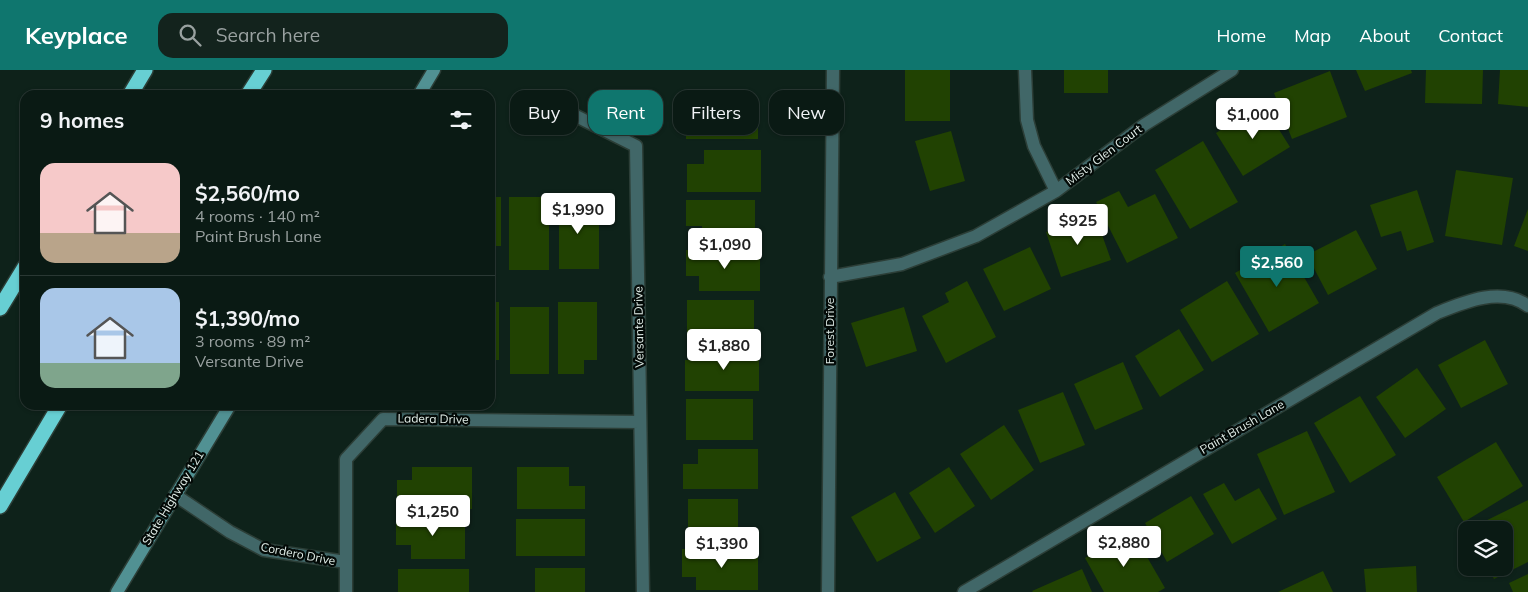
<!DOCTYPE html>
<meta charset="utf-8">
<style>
body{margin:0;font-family:Mulish,sans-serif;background:#13231d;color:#f1f3f6;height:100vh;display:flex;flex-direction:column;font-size:19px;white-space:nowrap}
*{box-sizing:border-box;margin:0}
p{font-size:16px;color:#99a1a0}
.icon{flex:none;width:28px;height:28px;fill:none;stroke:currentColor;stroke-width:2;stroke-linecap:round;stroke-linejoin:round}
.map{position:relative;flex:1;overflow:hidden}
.side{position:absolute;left:20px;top:20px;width:475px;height:320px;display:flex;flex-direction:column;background:#0a1a14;border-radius:15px;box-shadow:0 1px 4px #0004,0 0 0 1px #2a3834}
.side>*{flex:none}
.banner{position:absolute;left:510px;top:20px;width:475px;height:45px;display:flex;gap:10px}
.controls{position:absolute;left:1458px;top:451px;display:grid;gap:10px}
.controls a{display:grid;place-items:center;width:55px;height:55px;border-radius:10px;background:#0a1a14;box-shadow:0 1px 4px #0004,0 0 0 1px #2a3834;font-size:25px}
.price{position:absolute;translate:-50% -42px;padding:0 11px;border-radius:5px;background:#fff;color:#222;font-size:16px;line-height:32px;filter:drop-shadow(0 1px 2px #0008)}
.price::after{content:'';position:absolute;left:50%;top:30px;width:15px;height:11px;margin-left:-8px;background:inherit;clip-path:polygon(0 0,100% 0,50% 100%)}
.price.active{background:#0f766e;color:#fff}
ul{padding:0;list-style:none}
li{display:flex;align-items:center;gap:15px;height:125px;padding:0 20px}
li+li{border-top:1px solid #2a3834}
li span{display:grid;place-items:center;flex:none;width:140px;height:100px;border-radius:15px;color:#555}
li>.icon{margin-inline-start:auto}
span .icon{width:60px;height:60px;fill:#fffc;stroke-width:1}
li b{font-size:21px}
h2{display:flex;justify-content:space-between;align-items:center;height:60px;padding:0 20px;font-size:21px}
.pill{padding:0 18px;border-radius:15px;background:#0a1a14;box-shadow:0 1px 4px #0004,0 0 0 1px #2a3834;font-size:18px;line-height:45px}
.pill.active{background:#0f766e;color:#fff}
header{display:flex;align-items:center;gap:30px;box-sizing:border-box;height:70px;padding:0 25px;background:#0f766e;color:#fff}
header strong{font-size:24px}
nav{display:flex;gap:28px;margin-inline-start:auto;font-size:18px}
.search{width:350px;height:45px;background:#13231d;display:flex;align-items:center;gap:12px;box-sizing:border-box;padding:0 18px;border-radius:15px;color:#99a1a0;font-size:19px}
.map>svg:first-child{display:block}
.building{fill:#214202}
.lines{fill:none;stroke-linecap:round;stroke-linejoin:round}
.street-casing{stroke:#2c3e37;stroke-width:15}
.secondary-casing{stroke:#2c3e37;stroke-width:15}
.highway-casing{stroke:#2c3e37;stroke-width:18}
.street{stroke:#416768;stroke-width:12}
.secondary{stroke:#519193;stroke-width:12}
.highway{stroke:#67cfd3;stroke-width:15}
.labels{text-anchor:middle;stroke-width:4.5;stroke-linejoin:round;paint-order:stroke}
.street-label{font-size:12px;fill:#e1ede8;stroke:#030a07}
</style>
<header>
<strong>Keyplace</strong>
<div class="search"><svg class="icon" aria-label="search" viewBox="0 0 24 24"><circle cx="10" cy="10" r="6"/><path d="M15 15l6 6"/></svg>Search here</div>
<nav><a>Home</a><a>Map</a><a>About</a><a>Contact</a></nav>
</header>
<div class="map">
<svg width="1528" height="522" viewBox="0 0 1528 522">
<rect width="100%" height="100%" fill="#0e221a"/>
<path class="building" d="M905,0H950V51H905Z
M1064,0H1108V23H1064Z
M1356,0H1411L1412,3L1365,21Z
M1426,0H1483L1482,34L1425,33Z
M1500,0H1528V37L1498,34Z
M1330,1L1347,47L1292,69L1274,23Z
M686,30H758V69H686Z
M1263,34L1290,77L1243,106L1216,63Z
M951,61L965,111L930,121L915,71Z
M1203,71L1238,132L1190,159L1155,100Z
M704,80H761V122H687V94H704Z
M1456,100L1513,108L1502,175L1445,166Z
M1417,120L1434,172L1407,181L1401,161L1381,167L1370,135Z
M1119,121L1128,137L1155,124L1178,168L1127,193L1096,132Z
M490,127H501V176H490Z
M509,127H549V200H509Z
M559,127H585V143H599V199H559Z
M686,130H755V172H702V156H686Z
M1528,139V181L1514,176Z
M1095,145L1111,190L1061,207L1046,162Z
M1356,160L1377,199L1328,225L1307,185Z
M1285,174L1319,233L1269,262L1235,203Z
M1030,177L1051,219L1004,241L983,199Z
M686,180H760V221H699V206H686Z
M967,211L996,267L946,293L922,246L949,232L945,223Z
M1227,211L1259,264L1212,292L1180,240Z
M687,230H754V271H687Z
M490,232H499V290H490Z
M558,232H597V290H584V304H558Z
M510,237H549V304H510Z
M904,237L917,281L866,297L851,253Z
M1179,259L1204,300L1160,327L1135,286Z
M1485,270L1508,314L1461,338L1438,295Z
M702,280H759V321H685V290H702Z
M1123,292L1143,339L1095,360L1074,314Z
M1417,298L1446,339L1405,368L1376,327Z
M1063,322L1085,375L1040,393L1018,340Z
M1360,326L1396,385L1350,413L1314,353Z
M686,329H753V370H686Z
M1004,355L1034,400L991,430L960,384Z
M1307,361L1335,422L1284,445L1257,384Z
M1496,372L1523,416L1464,452L1437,407Z
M698,379H758V419H683V394H698Z
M412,397H472V439H397V410H412Z
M517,397H569V416H585V439H517Z
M949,397L975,436L935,463L909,423Z
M1224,413L1235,431L1259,418L1277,449L1232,474L1203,424Z
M895,422L921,468L877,492L851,447Z
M1191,426L1214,464L1167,492L1145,453Z
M688,429H738V469H688Z
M1528,430V492L1494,509L1488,498H1504V460L1469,459Z
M396,448H465V489H411V475H396Z
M516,449H585V486H516Z
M1132,461L1165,518L1158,522H1104L1085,488Z
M682,479H758V520H696V507H682Z
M1416,496L1417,522H1366L1364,499Z
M535,498H585V522H535Z
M398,499H469V522H398Z
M1082,499L1092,522H1033L1032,521Z
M1323,501L1333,522H1278Z
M1528,504V522H1513L1509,513Z"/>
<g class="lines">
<defs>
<path id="street" d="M1025,0L1027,50L1034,76L1056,121
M560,38L636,76L643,522
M830,207L902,194L976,166L1056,121L1144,55L1232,0
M175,425L230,462L264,480L346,492
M346,522V389L383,349L640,352
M828,522L833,0
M964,522L1437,243C1464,232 1502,216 1528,236"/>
<path id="secondary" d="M419,25L434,0
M117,522L230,335"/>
<path id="highway" d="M130,25L145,0
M248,25L264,0
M0,238L25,197
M0,436L60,335"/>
</defs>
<use href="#street" class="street-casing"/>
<use href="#secondary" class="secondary-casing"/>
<use href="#highway" class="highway-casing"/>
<use href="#street" class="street"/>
<use href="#secondary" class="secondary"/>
<use href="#highway" class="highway"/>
</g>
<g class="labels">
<g class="street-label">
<text transform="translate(1104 85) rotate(-37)" y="4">Misty Glen Court</text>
<text transform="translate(639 257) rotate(-91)" y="4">Versante Drive</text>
<text transform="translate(830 261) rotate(-90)" y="4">Forest Drive</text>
<text transform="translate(433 349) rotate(1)" y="4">Ladera Drive</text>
<text transform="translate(1242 357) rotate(-30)" y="4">Paint Brush Lane</text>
<text transform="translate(173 428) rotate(-59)" y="4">State Highway 121</text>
<text transform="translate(298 484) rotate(11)" y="4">Cordero Drive</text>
</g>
</g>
</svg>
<div class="controls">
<a><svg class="icon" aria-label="layers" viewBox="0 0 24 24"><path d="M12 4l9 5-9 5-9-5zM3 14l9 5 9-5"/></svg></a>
</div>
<b class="price" style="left:1253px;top:70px">$1,000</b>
<b class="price" style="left:578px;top:165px">$1,990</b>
<b class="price" style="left:1078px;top:176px">$925</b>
<b class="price" style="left:725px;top:200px">$1,090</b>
<b class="price active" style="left:1277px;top:218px">$2,560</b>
<b class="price" style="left:724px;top:301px">$1,880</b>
<b class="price" style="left:433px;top:467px">$1,250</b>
<b class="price" style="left:1124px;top:498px">$2,880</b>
<b class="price" style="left:722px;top:499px">$1,390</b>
<div class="banner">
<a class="pill">Buy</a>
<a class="pill active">Rent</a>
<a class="pill">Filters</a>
<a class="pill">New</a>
</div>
<section class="side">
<h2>9 homes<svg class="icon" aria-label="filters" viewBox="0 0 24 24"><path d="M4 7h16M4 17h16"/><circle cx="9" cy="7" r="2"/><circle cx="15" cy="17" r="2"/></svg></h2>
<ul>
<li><span style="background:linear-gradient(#f6c9c9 70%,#b9a48a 0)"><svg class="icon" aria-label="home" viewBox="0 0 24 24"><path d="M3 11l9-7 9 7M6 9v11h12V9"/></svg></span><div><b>$2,560/mo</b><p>4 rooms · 140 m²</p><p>Paint Brush Lane</p></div></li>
<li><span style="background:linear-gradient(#a9c7e8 75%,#7fa58c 0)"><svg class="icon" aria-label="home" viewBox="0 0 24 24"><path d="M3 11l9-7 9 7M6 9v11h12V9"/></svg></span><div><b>$1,390/mo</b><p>3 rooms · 89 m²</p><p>Versante Drive</p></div></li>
</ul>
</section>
</div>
